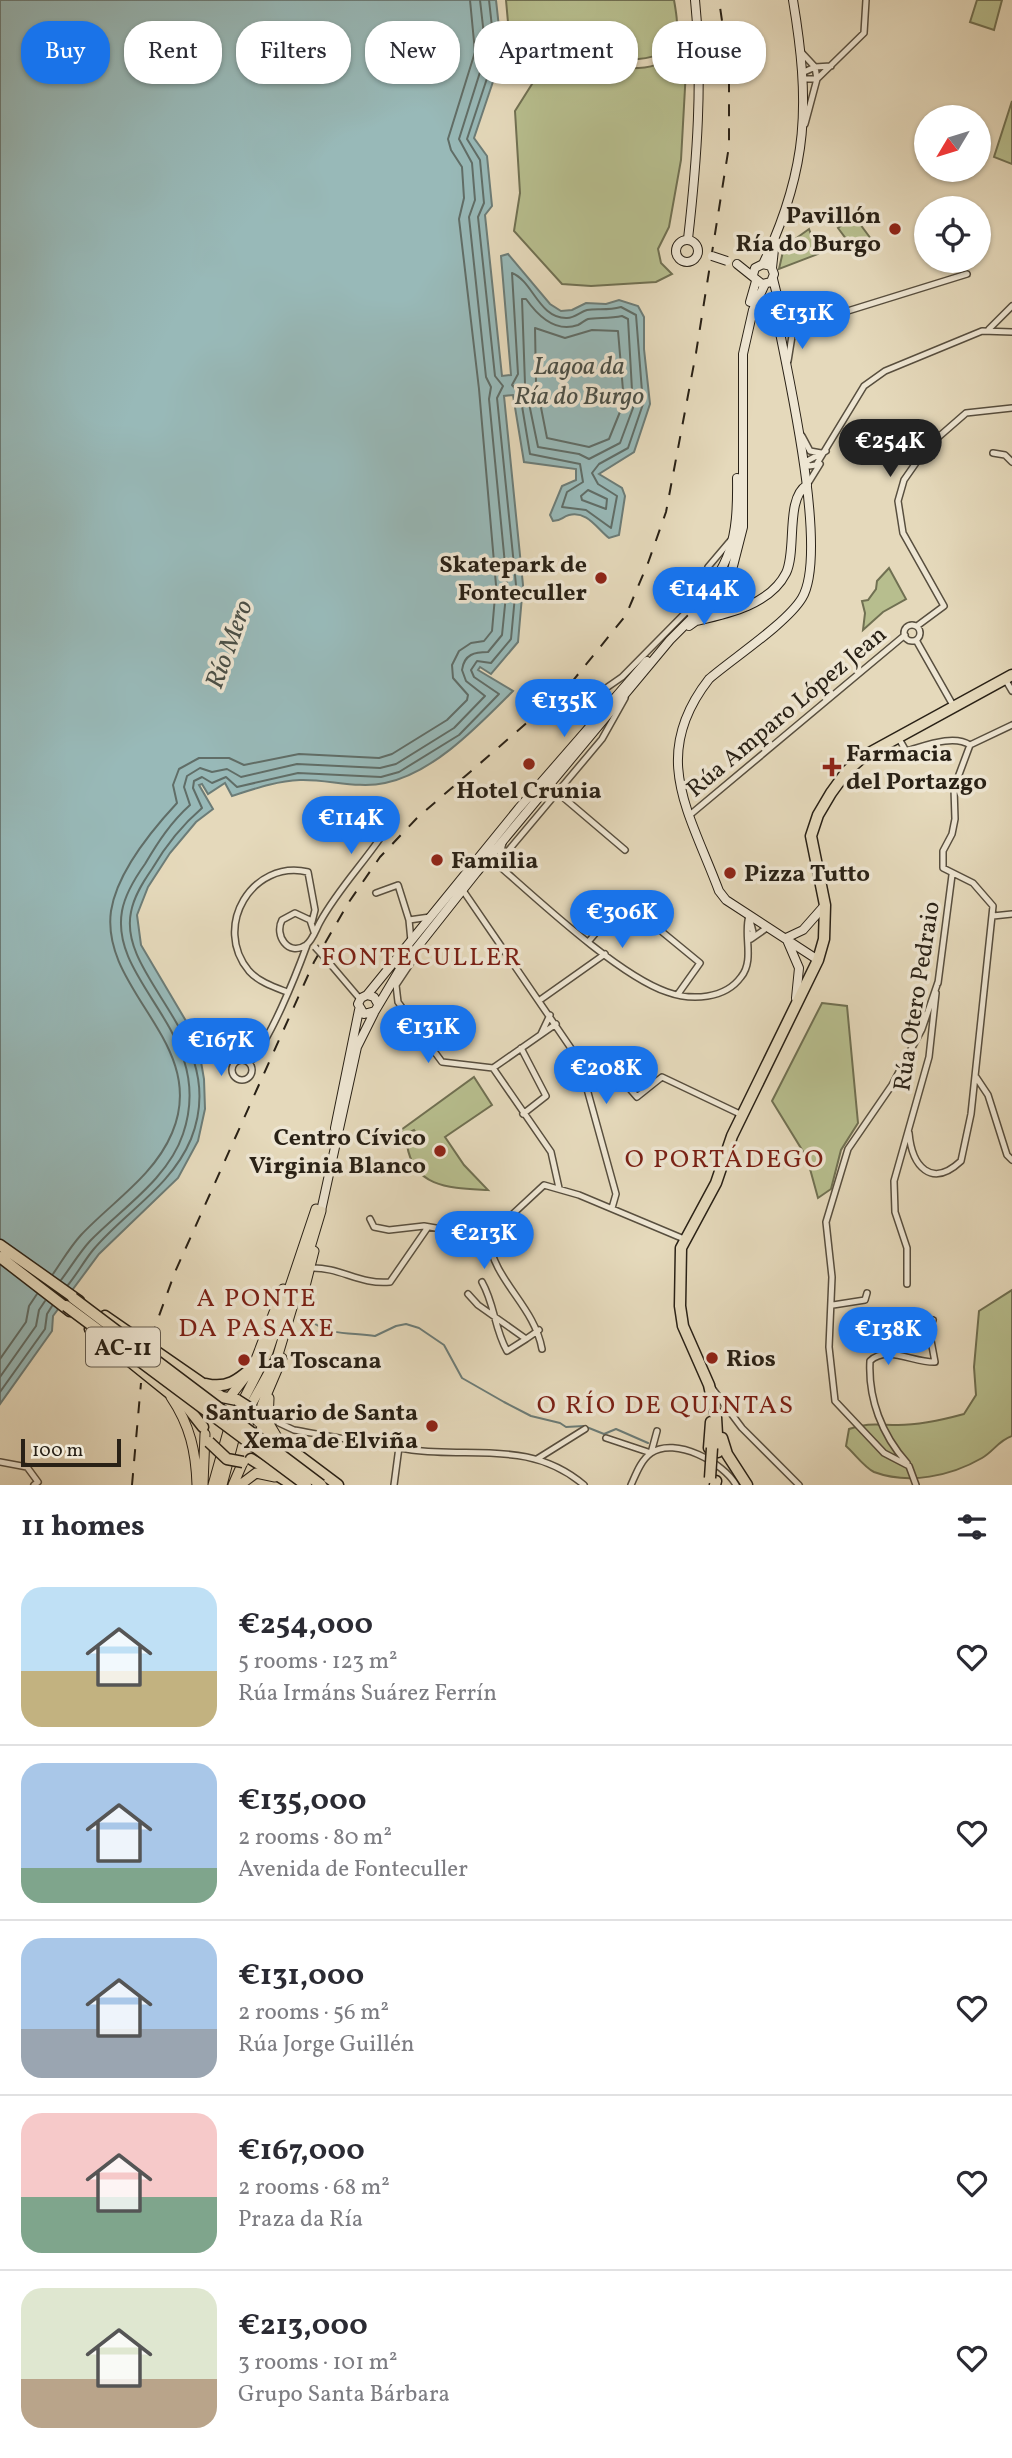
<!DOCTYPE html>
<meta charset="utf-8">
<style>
body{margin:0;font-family:Vollkorn,serif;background:#f7f7f7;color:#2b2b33;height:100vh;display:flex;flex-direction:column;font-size:26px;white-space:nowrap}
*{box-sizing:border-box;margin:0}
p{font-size:23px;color:#7c7c81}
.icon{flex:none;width:38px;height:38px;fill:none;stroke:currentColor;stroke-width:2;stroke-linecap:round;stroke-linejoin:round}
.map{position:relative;height:1485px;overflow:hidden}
.side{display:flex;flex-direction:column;background:#fff;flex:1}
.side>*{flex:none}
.hud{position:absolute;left:21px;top:21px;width:971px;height:63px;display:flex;gap:14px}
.needle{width:46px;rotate:232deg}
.fabs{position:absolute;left:914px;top:105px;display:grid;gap:14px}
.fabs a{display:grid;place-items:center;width:77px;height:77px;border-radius:50%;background:#fff;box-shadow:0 2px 5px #0004;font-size:35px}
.scale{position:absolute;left:21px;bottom:18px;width:100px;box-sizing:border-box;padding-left:7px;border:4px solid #292116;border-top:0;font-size:19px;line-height:24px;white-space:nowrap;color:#292116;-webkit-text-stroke:5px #eee6d3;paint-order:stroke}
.price{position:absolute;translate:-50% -60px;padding:0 16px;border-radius:24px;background:#1a73e8;color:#fff;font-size:23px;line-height:46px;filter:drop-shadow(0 2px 4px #0008)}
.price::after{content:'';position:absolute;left:50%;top:42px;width:21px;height:16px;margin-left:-10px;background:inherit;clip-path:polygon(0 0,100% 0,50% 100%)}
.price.on{background:#222;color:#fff}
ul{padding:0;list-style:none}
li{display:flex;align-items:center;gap:21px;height:175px;padding:0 21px}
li+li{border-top:2px solid #e1e1e2}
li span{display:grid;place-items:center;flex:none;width:196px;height:140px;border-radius:21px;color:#555}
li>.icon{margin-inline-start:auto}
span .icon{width:84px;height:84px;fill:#fffc;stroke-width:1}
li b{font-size:30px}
h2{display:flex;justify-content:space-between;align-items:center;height:84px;padding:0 21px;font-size:30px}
.tag{padding:0 24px;border-radius:28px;background:#fff;box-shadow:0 2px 5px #0004;font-size:24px;line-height:63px}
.tag.on{background:#1a73e8;color:#fff}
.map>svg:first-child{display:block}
.green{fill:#b7be8e;stroke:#707052;stroke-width:2}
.water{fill:#98b9b8;stroke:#6c7c77;stroke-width:2}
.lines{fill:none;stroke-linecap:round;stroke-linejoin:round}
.shore{stroke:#606d67;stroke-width:2}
.stream{stroke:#6c7c77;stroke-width:2}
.street-casing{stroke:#584f3f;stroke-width:8}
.secondary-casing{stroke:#292116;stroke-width:10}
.primary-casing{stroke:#292116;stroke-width:11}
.highway-casing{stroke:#292116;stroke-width:13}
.street{stroke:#eee6d3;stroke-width:5}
.secondary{stroke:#eee6d3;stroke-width:8}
.primary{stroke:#e5d9bb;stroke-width:9}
.highway{stroke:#e5d9bb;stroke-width:10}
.rail{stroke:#292116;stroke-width:2;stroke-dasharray:12 12;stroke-linecap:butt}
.street-bridge-casing{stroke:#584f3f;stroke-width:8;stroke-linecap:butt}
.secondary-bridge-casing{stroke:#292116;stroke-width:10;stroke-linecap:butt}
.highway-bridge-casing{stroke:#292116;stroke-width:13;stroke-linecap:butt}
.street-bridge{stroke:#eee6d3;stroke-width:5}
.secondary-bridge{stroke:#eee6d3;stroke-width:8}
.highway-bridge{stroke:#e5d9bb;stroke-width:10}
.poi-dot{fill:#8f2418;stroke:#eee6d3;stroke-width:2.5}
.labels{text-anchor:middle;stroke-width:7;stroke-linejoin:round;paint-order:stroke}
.shield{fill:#eee6d3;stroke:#645c4f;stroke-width:2}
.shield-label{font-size:23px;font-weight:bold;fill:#292116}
.poi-label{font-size:24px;font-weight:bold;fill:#292116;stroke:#eee6d3;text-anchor:start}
.street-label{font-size:24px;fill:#292116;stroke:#eee6d3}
.water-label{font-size:26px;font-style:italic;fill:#4a4f47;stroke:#eee6d3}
.neighbourhood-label{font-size:26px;letter-spacing:2px;fill:#7a1f14;stroke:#eee6d3}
</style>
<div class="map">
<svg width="1012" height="1485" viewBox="0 0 1012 1485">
<rect width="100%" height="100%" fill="#e5d9bb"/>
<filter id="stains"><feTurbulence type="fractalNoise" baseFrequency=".00286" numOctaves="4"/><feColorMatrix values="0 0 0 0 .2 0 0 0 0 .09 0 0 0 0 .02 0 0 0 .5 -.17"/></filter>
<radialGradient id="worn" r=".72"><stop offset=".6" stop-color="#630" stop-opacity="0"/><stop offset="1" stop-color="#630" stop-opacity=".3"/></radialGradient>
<path class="green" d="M506,0H674C676,12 679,26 675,38C663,74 585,54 555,54L542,58L533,67L511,56Z
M977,0H1002L994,30L970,22Z
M683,44L687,52L681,160L669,227L658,249L661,263L672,274L656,282L591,286L562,284L514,231L520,193L515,111L539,73L550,64C593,58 654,88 683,44Z
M1012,101V164L994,157Z
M854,216L877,247L861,259L838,228Z
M809,229L818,254L779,269L784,247Z
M889,568L906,599L883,612L863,630L865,613L862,601L868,600L876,589L877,581Z
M822,1003L847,1006L858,1123L841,1150L831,1189L818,1198L807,1158L772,1101Z
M252,1024L257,1040L226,1050L221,1034Z
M474,1077L492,1105L445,1137L464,1165L488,1190C452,1188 414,1189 407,1145L418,1136L414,1130L404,1135L401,1130Z
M1012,1290V1436C998,1441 994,1451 982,1458C951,1476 909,1485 874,1472C864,1467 855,1454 846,1446L849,1429C868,1422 879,1425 898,1425C921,1425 942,1420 964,1414L976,1395L974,1367L979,1311Z"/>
<path class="water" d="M0,0H496L502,55L474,138L487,156L492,206L485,215L502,376L511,375L501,256L508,254L550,304L561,311L572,310L586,303L606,304L619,300L638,306L644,317V349L650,404L634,452L599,474L622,488L625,496L619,535L609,538C598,530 587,510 569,515C562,517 561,521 553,521L550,515L562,486L576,480V469L524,462L513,395L504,396L523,585L518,642L491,674L480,667L478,670L513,691C479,725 434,773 385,783C358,789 327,779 300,780C276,781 254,789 232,796L225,783L208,794L202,784L199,785L213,809L196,822L170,853L148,887L137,915L141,945L186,1021L199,1050L204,1079L205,1109L198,1141L178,1178L99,1254L53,1316L52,1331L0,1404Z"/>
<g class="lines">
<path class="shore" d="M512,273C533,281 539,319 567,318C575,318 580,312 587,310C597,308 606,311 621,307L636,315L643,404L628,448L599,464L592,473L598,484L617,496L611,528L586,510L562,507L567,492L583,482L580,464L530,454L520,394L512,385L518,374Z
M522,299H526C538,316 556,333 578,325C582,323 585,320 588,319C596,317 609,319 622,316L628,319L633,408L620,443L589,459L579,454L538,447L525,384Z
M535,328L565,338L592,330L618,331L624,402L609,439L589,447L547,438L536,382Z
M588,490L607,499L606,509L582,500L581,496Z
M53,1274C62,1261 70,1247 81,1235C112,1202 154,1176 172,1133C210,1044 100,991 111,911C117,872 151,831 177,803L173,785L179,769L199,758H229L244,765L299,754L379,758L392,754L447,720L467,700L468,695L453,678L452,665L459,651L471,643L484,641L492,631L496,585L479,389L459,219L464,198L462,167L451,150L448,139L475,52L470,0
M61,1280C71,1267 79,1253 90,1241C121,1209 168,1179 183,1134C217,1034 109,984 122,911C125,894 135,878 145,864C158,842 171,822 190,805L184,787L187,776L200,768L212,772L227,769L241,777L297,764L380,768L396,764L454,728L485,696L466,681L462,670C464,654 475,652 488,652L502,635L507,585L489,399L491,387L486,377L469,217L475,200L472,163L459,139L486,53L480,0
M68,1285C77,1274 84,1261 93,1250C125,1212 171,1187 191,1139C231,1039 117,979 131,912C134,896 143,882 152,869C166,845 181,826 202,808L193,788L194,781L202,777L212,783L226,777L237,787L298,773L381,777L399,772L459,735L499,694L474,677L471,670L477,661L491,663L511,639L516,585L497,398L503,386L495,376L478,217L484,203L480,160L467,139L495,54L489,0
M0,1359L26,1322L29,1306L37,1294
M0,1377L36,1326L39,1310L45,1301
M0,1392L45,1329L47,1314L52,1306"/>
<path class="stream" d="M311,1321C331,1337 353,1332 375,1336L396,1326L406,1324L419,1328L444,1345L462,1378L504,1402L531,1416L560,1423L566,1427L584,1426L604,1434L616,1429L648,1443"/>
<defs>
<path id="street" d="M802,53L815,67L831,66
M804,72L815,67L817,79H805
M805,124L817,79L864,33L866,0
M989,329L1012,306
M780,332L967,274
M788,361L792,336L803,326
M802,436L810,451L821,453
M826,451L805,462L809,466L816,465L864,386L885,371L982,331L1012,332
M993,453L1005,455L1012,462
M807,485L820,464
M904 633a8 8 0 1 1 16 0a8 8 0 1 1-16 0Z
M917,626L944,606L903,533L898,501L904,480L927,447L966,413L1012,408
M916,640L954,707
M1005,679L1012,691
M558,707L570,706L599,693L622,677L698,600L708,567L730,541
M898,737L906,751C925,746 953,734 970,745L954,788L955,819L952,834L943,851V868L973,883L993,906L971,1114L961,1161C931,1189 912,1166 909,1133
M970,745L1012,725
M558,793L625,850
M691,814L905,635
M497,864C537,899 619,976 667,992C692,1001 725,999 741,977C755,960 743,935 749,916
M497,864L602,739L625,698
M497,864L503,843
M462,889L579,1060L616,1194L612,1208
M376,893L398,885L409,920
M993,916L1012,914
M314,932L310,920L295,913L282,920C274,935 288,957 306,945C313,940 316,929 320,922C337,891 361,866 381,837L372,817
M751,939L768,927
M411,941L409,920L430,917
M589,941L618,907L627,903L700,963L678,994
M748,941L753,932L749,916
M414,958L396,985L398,1002L442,1062L493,1068L556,1024
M326,959L360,999
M938,983L952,875
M287,992C274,987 259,982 249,971C212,927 252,859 308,872L315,910L312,922
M540,1000L605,954
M541,1034L550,1015
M521,1048L546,1096L523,1114
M232 1070a10 10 0 1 1 20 0a10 10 0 1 1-20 0Z
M249,1063C270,1041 296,975 307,945
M609,1065L637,1097L662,1077L742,1115
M493,1068L551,1152L559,1188
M976,1077L988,1095L1007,1155L1012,1160
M370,1219L374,1227L389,1230L424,1226L488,1237
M311,1268C340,1267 360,1285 390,1282L428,1227
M482,1282C495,1305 494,1328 507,1351L526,1339
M907,1284V1248L895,1212L894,1181L929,1057L936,993
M468,1294L478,1305L526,1339L539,1330
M833,1305L865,1300L867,1293
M542,1349C534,1305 494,1282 488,1237L544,1185L579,1195L684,1239
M712,1388L742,1428L799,1485
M279,1423L294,1430C334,1437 373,1444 412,1450C474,1458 531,1440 584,1485
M606,1438L651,1453L657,1431
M537,1459L585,1429
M0,1462L27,1467L38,1482L34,1485
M907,1463C882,1435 868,1399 870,1361C887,1345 914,1363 935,1362L929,1330L933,1320
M394,1485L399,1447
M631,1485C636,1474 641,1460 651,1453C675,1436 724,1463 736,1485
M916,1485L909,1466L884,1453L835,1401L829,1347L832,1277L826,1222L848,1149L892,1085L922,1029L938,982"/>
<path id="secondary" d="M688,239C697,160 703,80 695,0
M676 251a11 11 0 1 1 22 0a11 11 0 1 1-22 0Z
M737,264L762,284L771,282L774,274L771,266L763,264L755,268L753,275
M763,264C809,168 810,102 793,0
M772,268L775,240
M773,279L778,299L777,318C788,374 829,553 802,598C787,623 732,659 709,679C649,756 689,811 719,891L726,900L818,960
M750,302L756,281
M756,315L763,303L771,304L776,311
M691,613C731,564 738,541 737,478
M689,626L696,621C727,614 770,605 786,573C797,551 785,498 807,485
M786,938L803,930L825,905
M787,940L799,968L796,998
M367,995L519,808L647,661
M378,1004L374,997L367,995L361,998L358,1004L364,1014L375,1011L400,969L476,873L670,640L709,601L732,570L743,527V354L753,310L765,284
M335,1128L359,1010
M321,1211L357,1047L374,1013"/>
<path id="primary" d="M301,1302L314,1251
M171,1397C190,1425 196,1452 197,1485
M229,1398L253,1367L283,1289
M269,1398L268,1422L277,1437
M259,1422L262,1405L282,1358
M203,1485L205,1434
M213,1485L229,1428L268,1352L316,1209
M222,1485L236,1432L277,1358L321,1211
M233,1485L243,1462
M240,1485L256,1473L275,1477"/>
<path id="highway" d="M0,1245L79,1301
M0,1257L70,1311
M105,1316L222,1397L237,1400
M90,1329L188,1408L203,1427
M206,1384C227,1389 238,1380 253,1367
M262,1428L338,1485
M722,1438L727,1454L747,1485
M709,1448L711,1422
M718,1452L716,1417L709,1385L683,1326L680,1306L681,1248L716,1183L732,1136L818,960L824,939L825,905L811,836L818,815L831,793L847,771L864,756L1012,675
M251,1459L293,1485
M715,1485L716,1481"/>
</defs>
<use href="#street" class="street-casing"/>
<use href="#secondary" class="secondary-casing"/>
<use href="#primary" class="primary-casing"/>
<use href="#highway" class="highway-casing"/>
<use href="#street" class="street"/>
<use href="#secondary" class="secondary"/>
<use href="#primary" class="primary"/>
<use href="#highway" class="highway"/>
<path class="rail" d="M151,1338L175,1272L314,962L349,902L380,857L417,818L567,688L626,615L648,563L666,512L696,353L729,146V69L719,0
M132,1485L141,1383"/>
<defs>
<path id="street-bridge" d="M315,947L326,959"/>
<path id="secondary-bridge" d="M712,256L727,261"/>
<path id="highway-bridge" d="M73,1298L321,1485
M66,1306L306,1485
M237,1400L248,1407L259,1422
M209,1442L227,1459L243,1462
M710,1478L712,1448"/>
</defs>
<use href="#street-bridge" class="street-bridge-casing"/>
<use href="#secondary-bridge" class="secondary-bridge-casing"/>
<use href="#highway-bridge" class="highway-bridge-casing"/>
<use href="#street-bridge" class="street-bridge"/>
<use href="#secondary-bridge" class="secondary-bridge"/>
<use href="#highway-bridge" class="highway-bridge"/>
</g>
<g class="poi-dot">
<circle cx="895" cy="229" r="7"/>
<circle cx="601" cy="578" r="7"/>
<circle cx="529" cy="764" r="7"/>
<path d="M828.5 756.5h7v7h7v7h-7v7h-7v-7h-7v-7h7z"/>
<circle cx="437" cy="860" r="7"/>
<circle cx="730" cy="873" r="7"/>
<circle cx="440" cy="1151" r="7"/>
<circle cx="712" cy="1358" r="7"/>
<circle cx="244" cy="1360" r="7"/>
<circle cx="432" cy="1426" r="7"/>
</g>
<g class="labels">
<rect class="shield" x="86" y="1327.5" width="74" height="39" rx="5"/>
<g class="shield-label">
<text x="123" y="1355">AC-11</text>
</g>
<g class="poi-label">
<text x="881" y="223" text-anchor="end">Pavillón<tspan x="881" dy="28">Ría do Burgo</tspan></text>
<text x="587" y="572" text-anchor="end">Skatepark de<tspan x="587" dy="28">Fonteculler</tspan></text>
<text x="846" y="761">Farmacia<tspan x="846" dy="28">del Portazgo</tspan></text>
<text x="529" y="798" text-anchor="middle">Hotel Crunia</text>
<text x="451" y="868">Familia</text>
<text x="744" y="881">Pizza Tutto</text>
<text x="426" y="1145" text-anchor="end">Centro Cívico<tspan x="426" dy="28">Virginia Blanco</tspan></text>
<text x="726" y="1366">Rios</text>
<text x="258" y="1368">La Toscana</text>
<text x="418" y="1420" text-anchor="end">Santuario de Santa<tspan x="418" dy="28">Xema de Elviña</tspan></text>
</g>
<g class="street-label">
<text transform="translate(786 711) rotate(-40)" y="8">Rúa Amparo López Jean</text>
<text transform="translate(916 996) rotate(-81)" y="8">Rúa Otero Pedraio</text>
</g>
<g class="water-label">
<text x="579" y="374">Lagoa da<tspan x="579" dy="30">Ría do Burgo</tspan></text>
<text transform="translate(228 644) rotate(-70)" y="9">Río Mero</text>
</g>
<g class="neighbourhood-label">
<text x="422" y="965">FONTECULLER</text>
<text x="725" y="1167">O PORTÁDEGO</text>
<text x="257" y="1306">A PONTE<tspan x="257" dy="30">DA PASAXE</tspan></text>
<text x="666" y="1413">O RÍO DE QUINTAS</text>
</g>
</g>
<rect width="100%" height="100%" filter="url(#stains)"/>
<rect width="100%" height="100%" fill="url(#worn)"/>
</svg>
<div class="fabs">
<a><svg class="needle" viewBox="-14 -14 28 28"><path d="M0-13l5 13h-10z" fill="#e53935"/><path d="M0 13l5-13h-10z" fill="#7c7c81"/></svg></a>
<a><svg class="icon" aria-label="locate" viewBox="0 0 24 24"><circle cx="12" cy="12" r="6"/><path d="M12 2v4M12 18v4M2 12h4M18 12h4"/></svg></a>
</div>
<div class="scale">100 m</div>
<b class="price" style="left:802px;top:351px">€131K</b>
<b class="price on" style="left:890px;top:479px">€254K</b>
<b class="price" style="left:704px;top:627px">€144K</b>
<b class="price" style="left:564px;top:739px">€135K</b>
<b class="price" style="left:351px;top:856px">€114K</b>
<b class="price" style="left:622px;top:950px">€306K</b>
<b class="price" style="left:428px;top:1065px">€131K</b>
<b class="price" style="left:221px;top:1078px">€167K</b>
<b class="price" style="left:606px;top:1106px">€208K</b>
<b class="price" style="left:484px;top:1271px">€213K</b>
<b class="price" style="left:888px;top:1367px">€138K</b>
<div class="hud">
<a class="tag on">Buy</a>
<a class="tag">Rent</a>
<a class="tag">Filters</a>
<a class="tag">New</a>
<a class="tag">Apartment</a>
<a class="tag">House</a>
</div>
</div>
<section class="side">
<h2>11 homes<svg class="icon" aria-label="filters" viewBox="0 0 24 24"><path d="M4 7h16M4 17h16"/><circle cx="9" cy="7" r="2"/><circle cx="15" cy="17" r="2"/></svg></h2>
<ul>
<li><span style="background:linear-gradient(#bfe0f5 60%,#c2b280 0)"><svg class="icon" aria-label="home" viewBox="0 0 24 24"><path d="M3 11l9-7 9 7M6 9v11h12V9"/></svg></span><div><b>€254,000</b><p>5 rooms · 123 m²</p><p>Rúa Irmáns Suárez Ferrín</p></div><svg class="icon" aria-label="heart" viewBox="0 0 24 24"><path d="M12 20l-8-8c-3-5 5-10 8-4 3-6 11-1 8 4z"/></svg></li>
<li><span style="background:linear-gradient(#a9c7e8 75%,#7fa58c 0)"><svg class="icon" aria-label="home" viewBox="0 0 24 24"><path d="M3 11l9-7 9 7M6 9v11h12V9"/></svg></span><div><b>€135,000</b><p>2 rooms · 80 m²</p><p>Avenida de Fonteculler</p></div><svg class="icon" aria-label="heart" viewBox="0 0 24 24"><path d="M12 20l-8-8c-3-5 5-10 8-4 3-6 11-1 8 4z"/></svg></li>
<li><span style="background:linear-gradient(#a9c7e8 65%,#9aa5b1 0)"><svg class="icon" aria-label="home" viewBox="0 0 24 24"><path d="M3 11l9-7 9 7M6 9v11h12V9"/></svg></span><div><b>€131,000</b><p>2 rooms · 56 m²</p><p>Rúa Jorge Guillén</p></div><svg class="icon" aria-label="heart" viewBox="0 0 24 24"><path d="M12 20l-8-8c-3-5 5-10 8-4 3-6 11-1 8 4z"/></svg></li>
<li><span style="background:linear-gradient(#f6c9c9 60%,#7fa58c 0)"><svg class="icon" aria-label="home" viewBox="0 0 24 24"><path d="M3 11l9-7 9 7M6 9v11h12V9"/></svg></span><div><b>€167,000</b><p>2 rooms · 68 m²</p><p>Praza da Ría</p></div><svg class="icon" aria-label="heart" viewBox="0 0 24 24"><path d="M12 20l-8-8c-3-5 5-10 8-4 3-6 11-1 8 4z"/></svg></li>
<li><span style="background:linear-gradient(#dfe7d0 65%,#b9a48a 0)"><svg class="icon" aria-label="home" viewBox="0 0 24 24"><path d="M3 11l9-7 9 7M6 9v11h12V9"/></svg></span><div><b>€213,000</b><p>3 rooms · 101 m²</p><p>Grupo Santa Bárbara</p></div><svg class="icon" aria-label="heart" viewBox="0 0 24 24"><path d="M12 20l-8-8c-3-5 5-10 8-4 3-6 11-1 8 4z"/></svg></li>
</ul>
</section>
